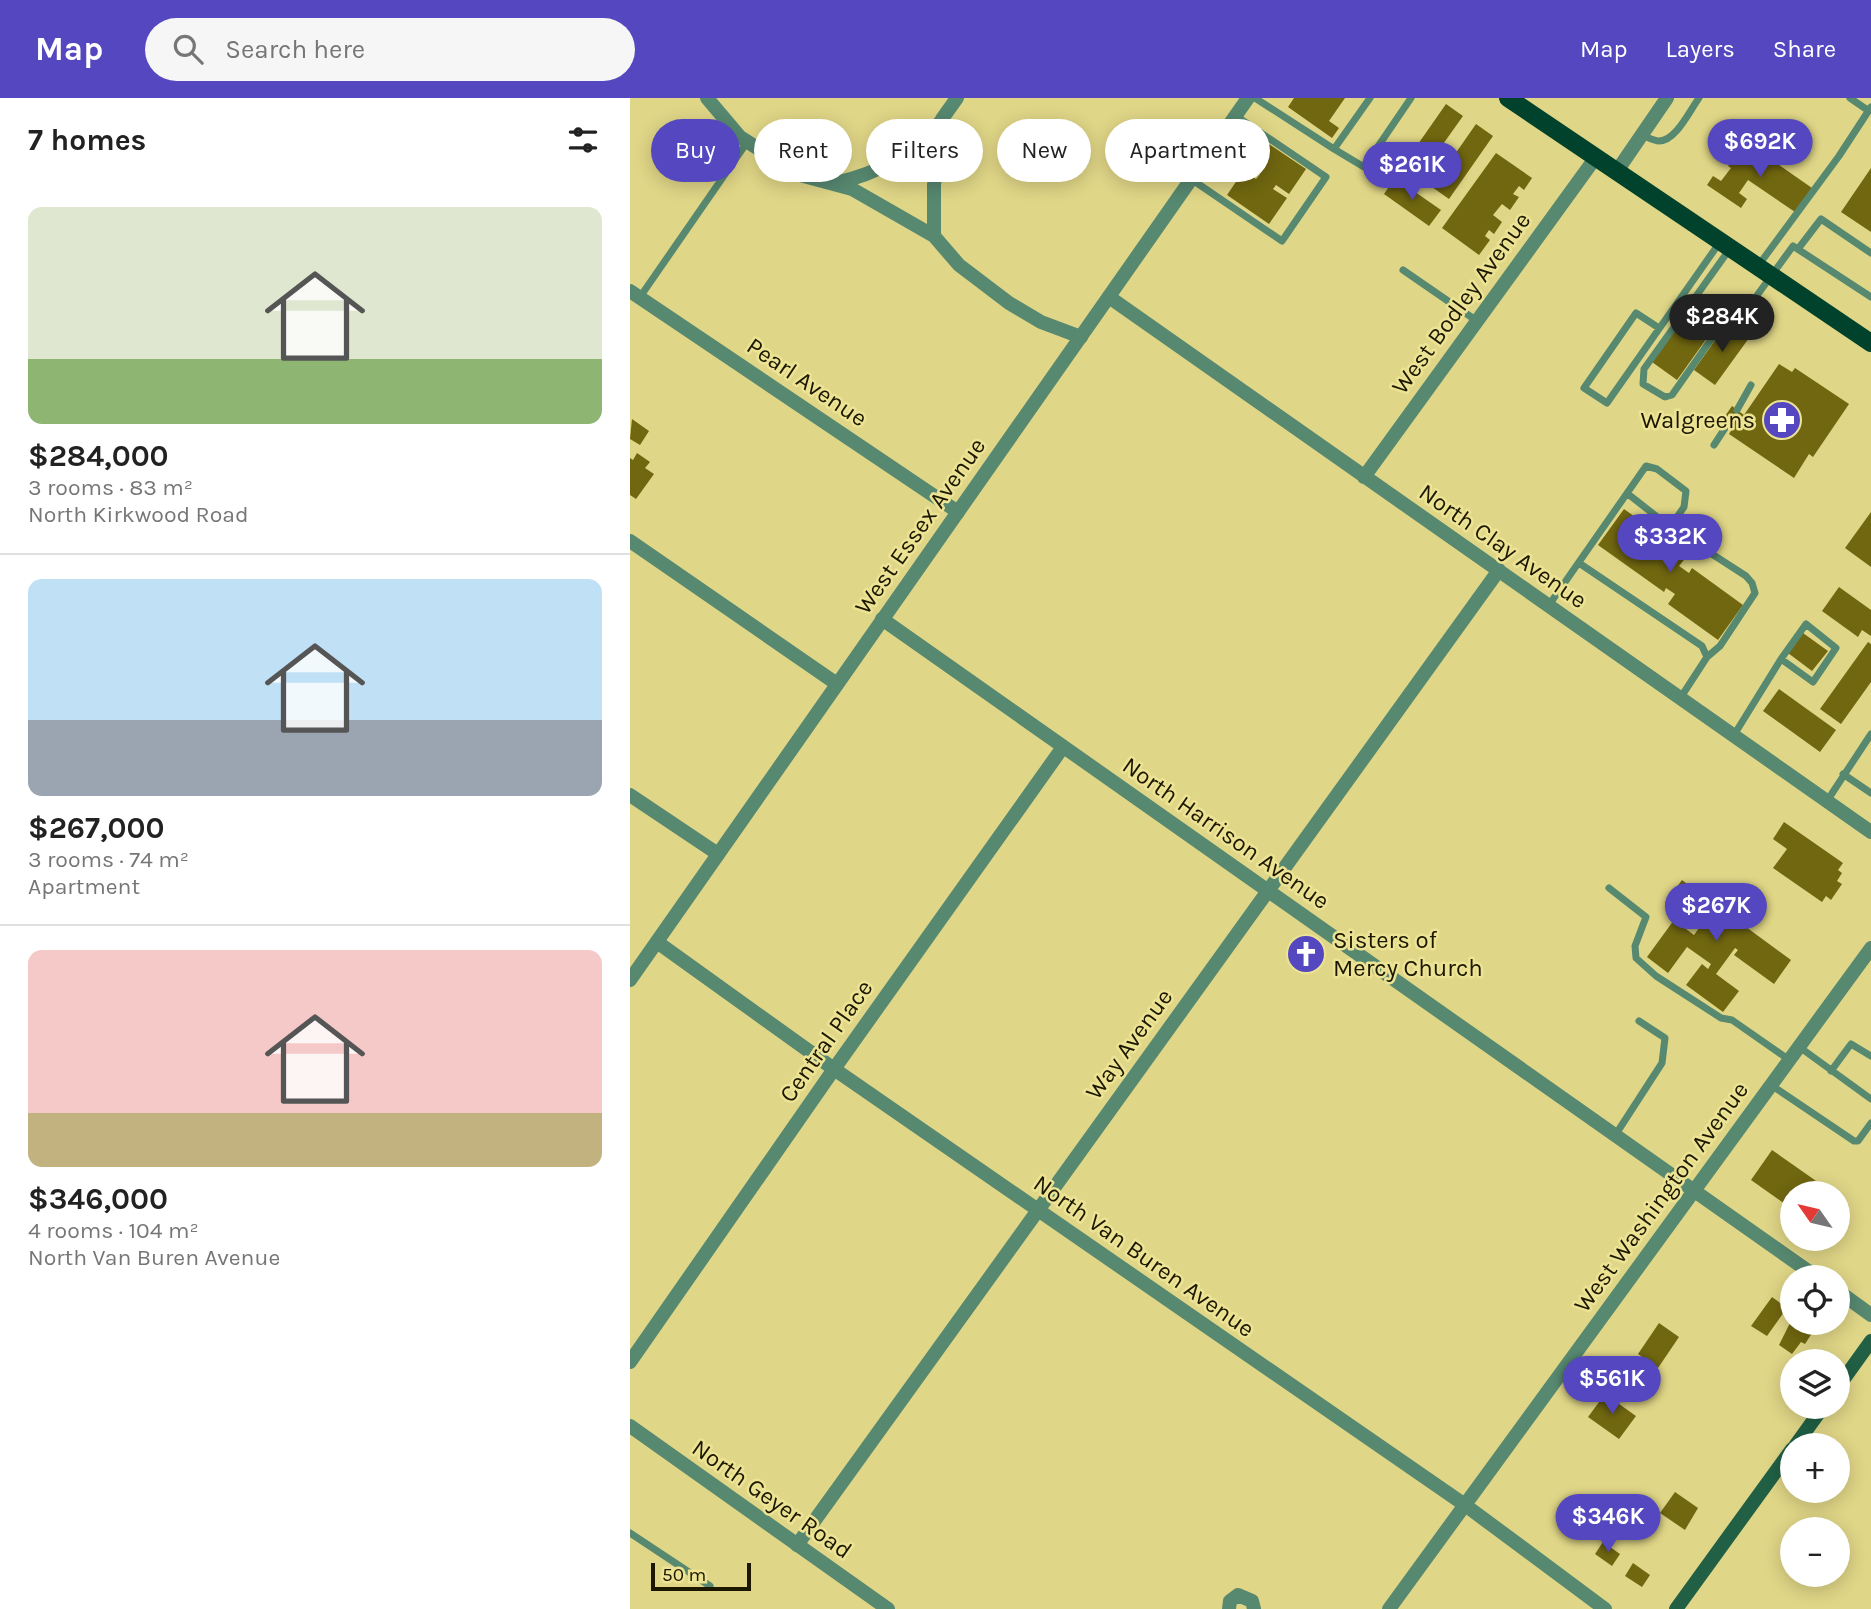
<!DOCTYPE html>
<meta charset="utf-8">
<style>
body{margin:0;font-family:Karla,sans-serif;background:#f6f6f6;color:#222;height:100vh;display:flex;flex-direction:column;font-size:26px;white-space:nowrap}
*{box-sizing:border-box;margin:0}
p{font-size:23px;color:#767676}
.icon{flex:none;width:38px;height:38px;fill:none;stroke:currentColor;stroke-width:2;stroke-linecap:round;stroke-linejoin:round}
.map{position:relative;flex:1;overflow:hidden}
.panel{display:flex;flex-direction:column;background:#fff;width:630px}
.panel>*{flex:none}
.hud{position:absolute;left:21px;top:21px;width:665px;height:63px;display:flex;gap:14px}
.needle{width:46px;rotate:304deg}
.tools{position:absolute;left:1150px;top:1083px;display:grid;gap:14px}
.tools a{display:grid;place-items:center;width:70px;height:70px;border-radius:50%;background:#fff;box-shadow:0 4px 18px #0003;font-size:35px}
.scale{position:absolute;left:21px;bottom:18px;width:100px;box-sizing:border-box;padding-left:7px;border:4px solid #1c1800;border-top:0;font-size:19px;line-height:24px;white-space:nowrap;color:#1c1800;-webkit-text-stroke:5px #ede394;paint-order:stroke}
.price{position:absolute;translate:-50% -60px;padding:0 16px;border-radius:24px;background:#5447bf;color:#fff;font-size:23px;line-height:46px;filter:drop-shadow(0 2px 4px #0008)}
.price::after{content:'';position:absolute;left:50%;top:42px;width:21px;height:16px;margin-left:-10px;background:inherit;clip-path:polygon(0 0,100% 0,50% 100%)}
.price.selected{background:#222;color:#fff}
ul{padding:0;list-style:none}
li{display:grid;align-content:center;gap:14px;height:371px;padding:0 28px}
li+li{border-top:2px solid #e0e0e0}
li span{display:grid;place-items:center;height:217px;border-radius:14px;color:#555}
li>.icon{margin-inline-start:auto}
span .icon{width:126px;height:126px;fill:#fffc;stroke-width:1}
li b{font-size:30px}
h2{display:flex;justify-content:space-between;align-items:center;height:84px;padding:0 28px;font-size:30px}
.chip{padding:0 24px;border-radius:32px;background:#fff;box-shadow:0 4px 18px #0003;font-size:24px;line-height:63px}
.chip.selected{background:#5447bf;color:#fff}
header{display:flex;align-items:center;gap:42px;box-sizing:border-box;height:98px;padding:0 35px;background:#5447bf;color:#fff}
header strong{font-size:33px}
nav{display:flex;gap:38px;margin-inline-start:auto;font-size:24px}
.search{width:490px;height:63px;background:#f6f6f6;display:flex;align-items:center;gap:18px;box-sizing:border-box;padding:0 24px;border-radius:38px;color:#767676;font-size:26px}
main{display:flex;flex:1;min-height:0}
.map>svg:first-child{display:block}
.building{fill:#716710}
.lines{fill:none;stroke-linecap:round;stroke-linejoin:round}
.service{stroke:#578870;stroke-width:7}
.minor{stroke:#578870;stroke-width:14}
.tertiary{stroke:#578870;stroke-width:14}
.secondary{stroke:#216045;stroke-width:14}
.primary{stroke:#00422b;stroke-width:18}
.labels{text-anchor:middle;stroke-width:5;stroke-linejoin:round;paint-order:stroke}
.street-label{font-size:24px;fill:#1c1800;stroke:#ede394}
.poi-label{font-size:24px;fill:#1c1800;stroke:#ede394;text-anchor:end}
</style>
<header>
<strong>Map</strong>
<div class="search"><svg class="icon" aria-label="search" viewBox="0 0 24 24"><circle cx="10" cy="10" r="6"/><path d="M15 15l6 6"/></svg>Search here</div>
<nav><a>Map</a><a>Layers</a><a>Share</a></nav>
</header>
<main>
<section class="panel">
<h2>7 homes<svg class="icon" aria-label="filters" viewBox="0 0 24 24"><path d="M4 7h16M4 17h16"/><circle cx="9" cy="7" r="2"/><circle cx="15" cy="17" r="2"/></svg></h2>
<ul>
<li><span style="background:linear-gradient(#dfe7d0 70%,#8fb573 0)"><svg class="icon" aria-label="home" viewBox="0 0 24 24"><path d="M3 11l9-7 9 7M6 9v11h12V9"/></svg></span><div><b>$284,000</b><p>3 rooms · 83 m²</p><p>North Kirkwood Road</p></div></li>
<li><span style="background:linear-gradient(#bfe0f5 65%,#9aa5b1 0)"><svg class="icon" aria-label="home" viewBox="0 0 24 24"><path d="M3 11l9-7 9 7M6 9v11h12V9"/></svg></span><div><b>$267,000</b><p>3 rooms · 74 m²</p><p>Apartment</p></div></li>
<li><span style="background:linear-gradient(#f6c9c9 75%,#c2b280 0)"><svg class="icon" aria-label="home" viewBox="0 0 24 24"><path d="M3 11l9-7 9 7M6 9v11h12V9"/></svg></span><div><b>$346,000</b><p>4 rooms · 104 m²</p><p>North Van Buren Avenue</p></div></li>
</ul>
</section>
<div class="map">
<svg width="1241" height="1511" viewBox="0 0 1241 1511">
<rect width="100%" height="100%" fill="#e0d687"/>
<path class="building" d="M664,0H715L699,23L709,30L702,40L658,9Z
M816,6L833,18L789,80L772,69Z
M846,26L863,38L819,101L802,89Z
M633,42L676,71L659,96L646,87L643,91L657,100L639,126L597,97L614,72L626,81L630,76L616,67Z
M1115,43L1182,90L1165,114L1118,82L1109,95L1117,101L1111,110L1077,87L1083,78L1091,83L1101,70L1098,68Z
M866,55L902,80L894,92L889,88L883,96L889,99L880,112L872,106L863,117L872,124L864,136L859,132L855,138L860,142L849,157L812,130Z
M1241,70V134L1211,114Z
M765,80L811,112L799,128L754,96Z
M1067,201L1092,219L1047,282L1022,264Z
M1098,224L1119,240L1085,287L1064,272Z
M1149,266L1162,274L1165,270L1219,306L1183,359L1179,356L1164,380L1099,336L1104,328L1093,321L1102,308L1114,317Z
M2,321L19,333L10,347L0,341Z
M7,355L20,364L15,370L24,376L6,401L0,397V360L3,362Z
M994,411L1058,457L1049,468L1059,475L1062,470L1113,507L1088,542L1038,506L1045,496L1036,490L1034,494L968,447Z
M1241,414V469L1215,450Z
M1209,489L1241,512V538L1232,532L1228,539L1192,513Z
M1173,535L1198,553L1182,573L1158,555Z
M1238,544L1241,546V584L1211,626L1190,611Z
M1149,591L1206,632L1190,654L1133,613Z
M1154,724L1213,765L1208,772L1212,775L1207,783L1212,786L1201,802L1196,798L1192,804L1143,770L1157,751L1143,741Z
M1052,782L1084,806L1094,792L1126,816L1116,829L1161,862L1144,886L1104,857L1108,852L1105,850L1086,876L1109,893L1093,914L1056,887L1072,866L1078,871L1081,866L1057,849L1038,875L1017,859L1044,822L1064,837L1069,830L1035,805Z
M1142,1052L1189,1085L1181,1096H1162V1111L1121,1082Z
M1142,1199L1157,1210L1137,1238L1121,1228Z
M1162,1221V1225H1179L1184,1232L1175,1246L1171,1244L1162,1256L1149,1247Z
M1029,1225L1049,1239L1028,1270L1008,1256Z
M975,1296L1006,1318L989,1341L958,1319Z
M1045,1394L1068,1410L1055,1432L1030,1415Z
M973,1444L990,1456L982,1468L965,1456Z
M1003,1465L1020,1477L1012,1489L995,1478Z"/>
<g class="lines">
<path class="service" d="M625,0L704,51
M740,0L704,51L734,69L781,0
M1220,0L1239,13
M1012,37C1017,39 1024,43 1029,43C1046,43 1060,12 1069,0
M561,81L652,143L696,79L606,18
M1168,151L1191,121L1241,155
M1099,152L1014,271L1013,286L1035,299L1042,297L1094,223L1120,207L1163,148L1241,199
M1128,168L1209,58L1241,9
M773,172L847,223
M10,199L118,43
M1029,230L1006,215L954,290L977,305L1090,144
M1107,312L1121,287
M1084,347L1099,324
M998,396L1040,429L1116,478L1122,485L1125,495L1090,548L1077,559
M949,465L1072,548L1077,559L1051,599
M919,507L1016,368L1027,371L1056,393L1054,409L1040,429
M1104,637L1151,561L1183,584L1206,550L1176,526L1151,561
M1213,676L1241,695
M1197,703L1241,636
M979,790L1016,819L1005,848L1006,860L1026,878L1091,920L1102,922L1158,961
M1168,948L1241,1001
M1201,973L1221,946L1241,958
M1141,987L1224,1043H1228L1241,1025
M986,1036L1032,965L1035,940L1009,923
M0,1435L80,1488"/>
<path class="minor" d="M77,0L110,39L170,77L222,91L304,138L329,167L379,205L411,224L451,239
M987,73L1037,0
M205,85C249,76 283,56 312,22
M304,138V87L312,21L327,0
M0,193L328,414
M479,199L1241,734
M734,379L966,59
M0,443L207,586
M252,521L1188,1180
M0,697L88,756
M27,844L204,971L835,1407L975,1511
M1208,1193L1241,1217
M0,1264L204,971L433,649
M167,1447L869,472
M599,1511L600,1503L608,1497L622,1503L624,1511
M759,1511L1241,850"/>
<path class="tertiary" d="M0,882L618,0
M0,1328L258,1511"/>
<path class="secondary" d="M1208,1289L1241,1243
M1165,1348L1193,1309
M1046,1511L1162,1351"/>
<path class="primary" d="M878,0L1241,245"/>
</g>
<defs>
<symbol id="pharmacy-disc" viewBox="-11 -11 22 22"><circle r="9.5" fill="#5447bf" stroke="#ede394"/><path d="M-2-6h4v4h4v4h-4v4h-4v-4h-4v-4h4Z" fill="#fff"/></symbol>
<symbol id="church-disc" viewBox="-11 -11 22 22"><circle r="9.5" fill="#5447bf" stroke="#ede394"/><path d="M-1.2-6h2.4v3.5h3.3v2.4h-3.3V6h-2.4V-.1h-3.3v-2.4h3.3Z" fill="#fff"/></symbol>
</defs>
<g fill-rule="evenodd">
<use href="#pharmacy-disc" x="1130" y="300" width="44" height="44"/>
<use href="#church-disc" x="654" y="834" width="44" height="44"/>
</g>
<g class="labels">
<g class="street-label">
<text transform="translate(831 205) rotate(-54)" y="8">West Bodley Avenue</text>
<text transform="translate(177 284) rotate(34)" y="8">Pearl Avenue</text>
<text transform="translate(290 428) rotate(-55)" y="8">West Essex Avenue</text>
<text transform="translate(873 448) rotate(35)" y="8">North Clay Avenue</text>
<text transform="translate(596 735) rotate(35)" y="8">North Harrison Avenue</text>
<text transform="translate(196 943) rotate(-55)" y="8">Central Place</text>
<text transform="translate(499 946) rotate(-54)" y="8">Way Avenue</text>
<text transform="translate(1031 1099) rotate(-54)" y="8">West Washington Avenue</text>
<text transform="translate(514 1158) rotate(35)" y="8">North Van Buren Avenue</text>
<text transform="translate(142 1401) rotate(35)" y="8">North Geyer Road</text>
</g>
<g class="poi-label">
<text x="1125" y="330">Walgreens</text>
<text x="703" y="850" text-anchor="start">Sisters of<tspan x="703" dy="28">Mercy Church</tspan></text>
</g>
</g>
</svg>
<div class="tools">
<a><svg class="needle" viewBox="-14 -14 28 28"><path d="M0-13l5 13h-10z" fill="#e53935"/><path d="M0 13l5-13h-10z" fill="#767676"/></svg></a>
<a><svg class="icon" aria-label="locate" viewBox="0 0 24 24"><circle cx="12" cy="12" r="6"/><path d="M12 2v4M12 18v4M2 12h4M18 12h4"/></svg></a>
<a><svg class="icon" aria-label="layers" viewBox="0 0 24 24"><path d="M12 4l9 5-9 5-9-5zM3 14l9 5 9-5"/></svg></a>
<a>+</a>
<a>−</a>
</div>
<div class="scale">50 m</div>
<b class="price" style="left:1130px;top:81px">$692K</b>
<b class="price" style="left:782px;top:104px">$261K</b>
<b class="price selected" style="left:1092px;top:256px">$284K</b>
<b class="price" style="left:1040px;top:476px">$332K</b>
<b class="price" style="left:1086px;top:845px">$267K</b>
<b class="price" style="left:982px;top:1318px">$561K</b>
<b class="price" style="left:978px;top:1456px">$346K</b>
<div class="hud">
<a class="chip selected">Buy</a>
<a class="chip">Rent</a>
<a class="chip">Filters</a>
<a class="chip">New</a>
<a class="chip">Apartment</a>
</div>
</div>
</main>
